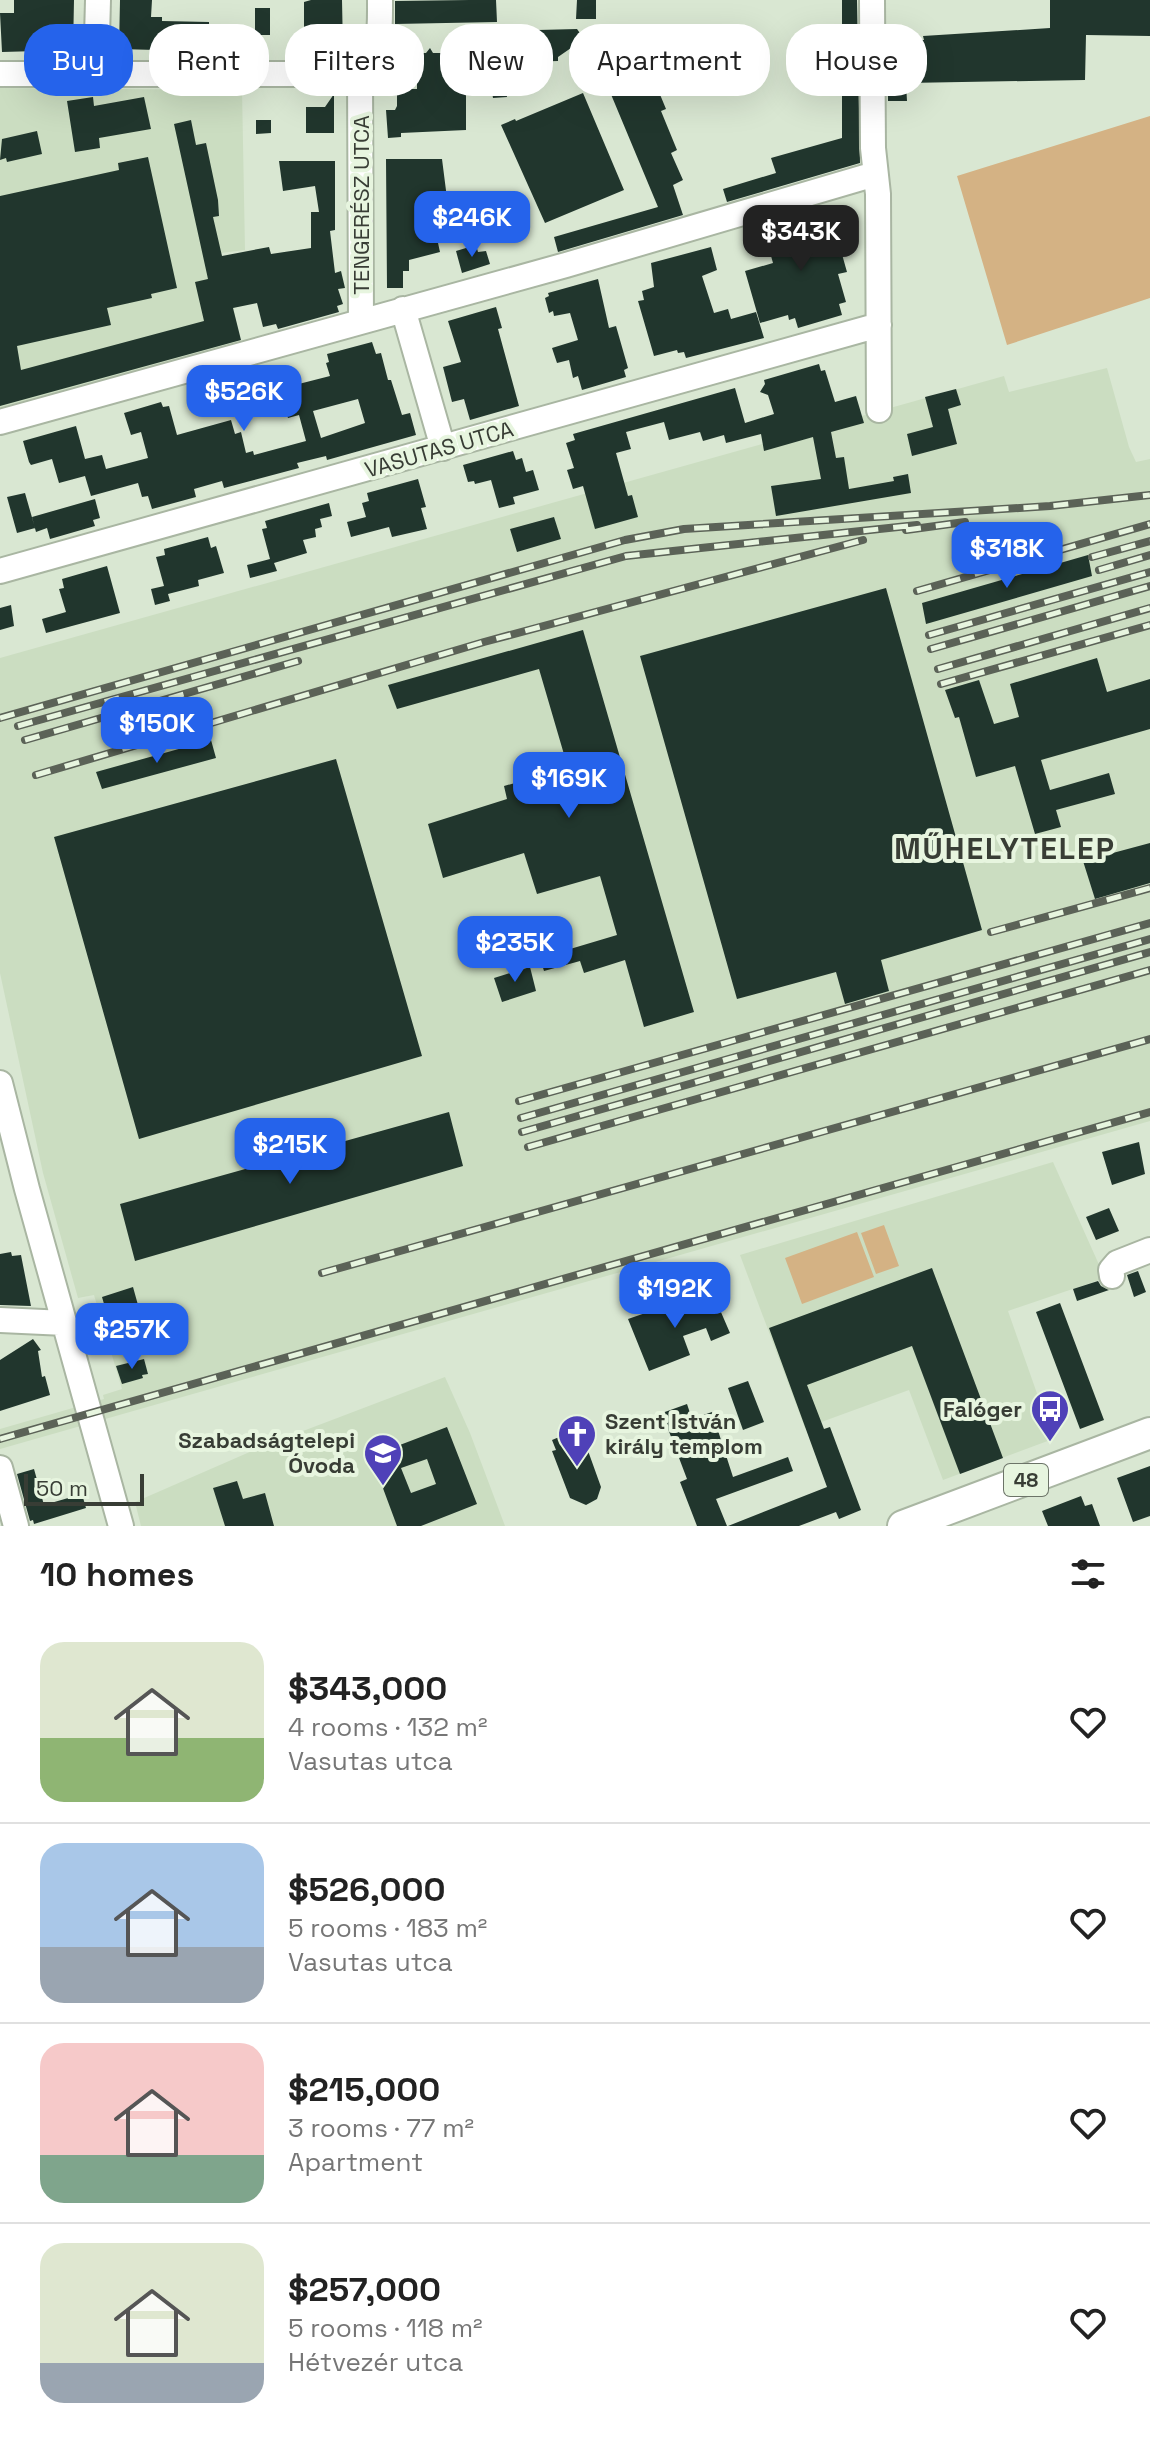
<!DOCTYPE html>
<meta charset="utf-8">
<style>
body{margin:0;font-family:"Space Grotesk",sans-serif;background:#f6f6f6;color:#222;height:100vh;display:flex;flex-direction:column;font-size:30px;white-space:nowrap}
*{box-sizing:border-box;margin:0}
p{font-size:26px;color:#767676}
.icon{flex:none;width:44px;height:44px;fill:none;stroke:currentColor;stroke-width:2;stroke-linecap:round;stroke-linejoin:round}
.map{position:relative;height:1526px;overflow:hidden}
.details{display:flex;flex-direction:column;background:#fff;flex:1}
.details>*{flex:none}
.top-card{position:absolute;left:24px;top:24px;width:1102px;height:72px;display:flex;gap:16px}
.scale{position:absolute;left:24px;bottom:20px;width:120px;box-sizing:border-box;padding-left:8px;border:4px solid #383d35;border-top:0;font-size:22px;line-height:28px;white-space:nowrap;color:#383d35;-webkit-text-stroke:6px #e7f5df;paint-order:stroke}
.price{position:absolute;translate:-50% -68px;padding:0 18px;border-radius:16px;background:#2563eb;color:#fff;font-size:26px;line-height:52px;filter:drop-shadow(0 2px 4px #0008)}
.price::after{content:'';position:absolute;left:50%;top:48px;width:24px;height:18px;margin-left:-12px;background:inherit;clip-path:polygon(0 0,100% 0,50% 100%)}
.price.current{background:#222;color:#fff}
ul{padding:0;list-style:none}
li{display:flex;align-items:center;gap:24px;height:200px;padding:0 40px}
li+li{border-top:2px solid #e0e0e0}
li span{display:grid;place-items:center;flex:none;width:224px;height:160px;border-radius:24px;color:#555}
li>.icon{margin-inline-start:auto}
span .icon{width:96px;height:96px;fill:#fffc;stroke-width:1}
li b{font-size:34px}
h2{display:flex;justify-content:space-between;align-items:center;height:96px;padding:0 40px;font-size:34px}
.chip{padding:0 28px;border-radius:32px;background:#fff;box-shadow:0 8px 32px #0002;font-size:28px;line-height:72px}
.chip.current{background:#2563eb;color:#fff}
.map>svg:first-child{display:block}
.built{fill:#cbddc1}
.green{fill:#d4b284}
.building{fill:#21362d;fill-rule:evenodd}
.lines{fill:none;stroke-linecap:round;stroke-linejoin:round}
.minor-casing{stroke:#a9b6a2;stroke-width:28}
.major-casing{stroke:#a9b6a2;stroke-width:34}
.minor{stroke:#fff;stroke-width:24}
.major{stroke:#fff;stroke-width:30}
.rail-casing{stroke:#5b6257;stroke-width:8}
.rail{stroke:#e7f5df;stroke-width:5;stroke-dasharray:15;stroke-linecap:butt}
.labels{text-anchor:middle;stroke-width:8;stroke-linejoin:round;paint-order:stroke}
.shield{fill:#e7f5df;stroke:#6c7468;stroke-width:2}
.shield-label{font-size:20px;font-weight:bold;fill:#383d35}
.street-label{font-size:22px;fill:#383d35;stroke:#e7f5df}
.poi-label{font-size:22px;font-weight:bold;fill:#383d35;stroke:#e7f5df;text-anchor:end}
.district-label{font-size:30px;font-weight:bold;letter-spacing:2px;fill:#383d35;stroke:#e7f5df}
</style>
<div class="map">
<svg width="1150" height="1526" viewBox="0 0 1150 1526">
<rect width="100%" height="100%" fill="#d9e7d2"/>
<path class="built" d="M0,88L242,90L245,250L221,253L241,343L0,408Z
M1107,368L1129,447L1136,462L1150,459V1121L0,1449V1429L104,1399L103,1395L122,1389L94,1295L78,1298L43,1173L0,973V658L1004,376L1009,392Z
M1053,1162L1105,1278L1008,1311L1053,1439L943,1480L909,1390L805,1428L740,1255Z
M445,1377L470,1433L505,1526H141L135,1502L261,1447Z"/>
<path class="green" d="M1150,116V298L1007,345L957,176Z
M884,1225L899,1266L876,1274L861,1233Z
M857,1232L874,1277L802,1304L785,1258Z"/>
<path class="building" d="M14,0H74L73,50L2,52L0,13H14Z
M120,0H152L151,17H162V21L209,22V42L192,43V51L119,49Z
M311,0H342L343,50L304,49V2Z
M469,0H496L497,22L395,24V1Z
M577,0H596V19H576Z
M842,0H857L860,163L727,202L723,189L776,173L771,158L842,138Z
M1050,0H1150V36L1086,35L1085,80L906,83L907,101H888L887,39L924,40L923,36L1050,28Z
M255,8H270V35H255Z
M577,29L584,39L558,57V61L495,63L494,31Z
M430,48L433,53H443V74L466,73V130L401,133V137L388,138L386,110H395L397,106V89H417V53H426Z
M630,56L643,85L654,80L666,109L661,111L677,150L671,153L683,180L673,185L683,215L558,252L554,237L658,207L600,68Z
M504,72L507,97L493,98L489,73Z
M583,93L624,190L545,223L501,125L515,119L516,121Z
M334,94V133H306V107H325Z
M93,97L94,106L144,97L151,129L99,138L100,148L75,152L67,101Z
M191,120L196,145L206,143L218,200L219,216L213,217L222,256L269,247L271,254L311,248V212H319L315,186L283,191L279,161H335V230L330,231L335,273L341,271L345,288L338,289L343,304L337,306L339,312L278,329L276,324L263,327L257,303L233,308L241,340L0,406V196L119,170L118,163L148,157L177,288L151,294L152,298L107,308L111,325L17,346L21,370L204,321L195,282L208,279L174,124Z
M256,120H271V133L256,134Z
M37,131L42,154L7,162L6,158L0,160L2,139Z
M386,159H442L450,222L434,225L440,252L409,260V271H403V288H387Z
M836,211L839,225L834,226L847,272L838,274L846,302L839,304L842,315L798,328L795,318L789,320L788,315L760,323L745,271L773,263L764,231Z
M476,245L478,252L486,251L490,264L462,273L456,251Z
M711,247L717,270L702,276L714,313L728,309L731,319L756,312L764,338L686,358L684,352L678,353L677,350L654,356L638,301L644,300L642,291L654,287L651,263Z
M598,279L609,328L616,326L628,368L624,370L626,377L582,390L578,376L573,378L569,360L557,363L552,348L578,340L570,313L554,316L553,311L549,313L545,298L549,296L548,293Z
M496,307L502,328L498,329L519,406L470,420L464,399L452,402L443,367L461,362L448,321Z
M372,342L376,354L381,353L388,380H391L402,415L410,413L416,435L327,460L326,456L297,463L299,468L224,488L222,481L194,489L196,497L152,509L148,496L142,497L138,483L91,496L85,476L59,483L52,459L31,465L29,462L23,441L76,426L85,459L102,455L106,469L148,458L141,432L131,435L124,413L161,402L163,407L169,406L177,435L231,420L235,434L241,432L246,453L253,451L254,455L306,441L299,415L288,418L284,406L258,413L255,402L226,410L220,389L226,388L225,383L270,370L273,379L284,376L287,387L330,376L326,363L329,362L327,354ZM358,399L365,423L321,438L313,411Z
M819,364L821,371L825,370L835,402L856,396L864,423L831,432L836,458L844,457L849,489L894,481L893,477L908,474L911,493L776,516L771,486L821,479L813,437L764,451L761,434L726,443L724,435L703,441L700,432L669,440L664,422L626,432L631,449L616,453L628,496L632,495L638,517L595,529L583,486L573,489L567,470L574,468L566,443L575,440L573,434L735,388L745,423L774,414L768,395L760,392L765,384L764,380Z
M956,389L961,405L948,409L957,444L912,456L907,434L933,427L925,397Z
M513,451L516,460L522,458L526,472L533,470L539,490L513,497L515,504L499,508L491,480L475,484L474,481L468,482L463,465Z
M418,479L426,507L421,508L427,529L392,537L389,527L351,537L347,522L366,517L362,503L369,501L367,493Z
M25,493L35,528L17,533L7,497Z
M95,499L100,518L93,520L95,526L50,539L47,528L36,532L32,517Z
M329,503L332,516L320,519L322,527L315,529L316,537L303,540L307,553L274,563L277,571L250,578L247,565L270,559L262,529L267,528L265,521Z
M554,517L561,539L517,552L510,529Z
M208,537L211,548L216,546L224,573L198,580L199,586L168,594L170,601L155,605L151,589L164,586L156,557L165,555L164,549Z
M1088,555L1092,576L926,624L922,603Z
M107,566L120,613L46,633L42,619L66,612L59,589L64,588L62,579Z
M886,588L982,930L881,960L889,991L845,1004L836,972L737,999L640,656Z
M11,605L14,626L0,630V608Z
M583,630L694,1012L644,1027L625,960L584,973L580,961L544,971L540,958L617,935L600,876L537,894L524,853L443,878L428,824L507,799L504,786L568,768L539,669L397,709L388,685Z
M1097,658L1107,692L1150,679V729L1041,760L1050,790L1109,773L1115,794L1056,810L1061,827L1035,834L1015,766L976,777L959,717L955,718L945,690L979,680L994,724L1019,717L1010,684Z
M211,740L216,758L102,789L96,772Z
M336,759L422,1056L139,1139L54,837Z
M1150,843V883L1095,899L1083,861Z
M530,967L536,991L502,1002L494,978Z
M449,1112L463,1166L135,1261L120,1204Z
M1139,1142L1145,1174L1112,1185L1102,1152Z
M1109,1208L1119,1231L1096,1240L1086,1217Z
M11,1252L12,1256L21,1255L31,1306L0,1305V1254Z
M932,1268L1003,1458L960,1474L912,1346L807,1385L824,1429L830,1427L861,1510L839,1519L836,1512L799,1526H728L827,1487L769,1328Z
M1138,1271L1146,1292L1134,1297L1127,1275Z
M1098,1281L1101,1286L1109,1290L1077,1301L1073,1289Z
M133,1287L138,1305L124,1309L128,1323L111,1328L102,1297Z
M714,1296L730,1333L711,1341L706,1328L683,1336L690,1355L649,1371L628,1319L657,1309L656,1306L668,1301L673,1313Z
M1060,1303L1104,1420L1080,1429L1036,1312Z
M33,1339L41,1350L38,1351L42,1377L45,1376L50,1395L0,1411V1360Z
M144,1359L148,1374L142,1375L143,1378L122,1384L116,1366Z
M748,1381L764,1422L743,1430L728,1388Z
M687,1404L692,1419L712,1412L733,1477L788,1457L793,1471L716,1499L727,1526H697L680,1482L687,1479L662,1413Z
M580,1420L590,1446L587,1448L601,1487L597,1499L586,1505L570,1498L552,1451L556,1450L552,1440L564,1435L561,1428Z
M447,1427L477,1504L421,1526H397L371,1456ZM427,1459L436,1484L411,1493L401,1468Z
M1150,1466V1516L1133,1522L1117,1478Z
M34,1469L44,1505L82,1494L86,1508L34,1524L33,1520L30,1521L17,1474Z
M237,1481L243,1499L265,1493L274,1526H225L213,1488Z
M1081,1496L1085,1506L1092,1504L1100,1526H1048L1042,1511Z"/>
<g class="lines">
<defs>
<path id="minor" d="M872,0L873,148L878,194L879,410
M0,74H360
M96,75L98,0
M403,309L443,448
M361,321L360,74C382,60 380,23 380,0
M0,422L566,265L875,174
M0,571L879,325
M0,1083L27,1189L121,1526
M1112,1276L1111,1270L1117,1263L1150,1250
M0,1320L65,1323
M0,1468L16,1526"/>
<path id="major" d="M903,1526L1150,1433"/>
</defs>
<use href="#minor" class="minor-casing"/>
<use href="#major" class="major-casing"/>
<use href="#minor" class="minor"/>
<use href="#major" class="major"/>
<defs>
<path id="rail" d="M906,530L965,522
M1092,557L1150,541
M1099,570L1150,555
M917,591L1150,524
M929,635L1150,572
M931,649L1150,586
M938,669L1150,608
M941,684L1150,625
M0,718L625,540L684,529L1050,506L1150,495
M18,726L626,556L917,525
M25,740L298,661
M36,775L484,642L863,540
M991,932L1150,888
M519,1101L1150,923
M521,1118L1150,939
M522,1132L1150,952
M528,1147L1150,970
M322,1273L1150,1039
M0,1439L1150,1112"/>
</defs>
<use href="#rail" class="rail-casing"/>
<use href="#rail" class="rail"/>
</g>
<defs>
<symbol id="bus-pin" viewBox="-11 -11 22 30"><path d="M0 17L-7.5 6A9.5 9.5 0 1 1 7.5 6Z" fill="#4f41b8" stroke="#e7f5df"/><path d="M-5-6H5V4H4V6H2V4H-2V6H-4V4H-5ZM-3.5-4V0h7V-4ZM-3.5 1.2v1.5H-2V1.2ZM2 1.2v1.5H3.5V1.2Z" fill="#fff"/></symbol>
<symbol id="church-pin" viewBox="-11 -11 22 30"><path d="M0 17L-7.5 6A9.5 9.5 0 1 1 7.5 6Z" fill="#4f41b8" stroke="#e7f5df"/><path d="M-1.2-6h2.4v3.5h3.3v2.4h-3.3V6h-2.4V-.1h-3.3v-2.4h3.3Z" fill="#fff"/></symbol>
<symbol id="school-pin" viewBox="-11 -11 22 30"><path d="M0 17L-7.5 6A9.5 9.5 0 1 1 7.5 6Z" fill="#4f41b8" stroke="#e7f5df"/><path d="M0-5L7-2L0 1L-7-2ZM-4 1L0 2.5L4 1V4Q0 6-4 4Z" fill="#fff"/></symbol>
</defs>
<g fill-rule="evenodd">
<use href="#bus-pin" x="1028" y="1387" width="44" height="60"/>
<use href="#church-pin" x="555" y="1412" width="44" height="60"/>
<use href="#school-pin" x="361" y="1431" width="44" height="60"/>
</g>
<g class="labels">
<rect class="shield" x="1004" y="1464" width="44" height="32" rx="6"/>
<g class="shield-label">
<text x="1026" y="1487">48</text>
</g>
<g class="street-label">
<text transform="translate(361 205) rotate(-90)" y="8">TENGERÉSZ UTCA</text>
<text transform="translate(439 449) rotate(-16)" y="8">VASUTAS UTCA</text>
</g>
<g class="poi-label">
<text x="1022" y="1417">Falóger</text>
<text x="605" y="1429" text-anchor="start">Szent István<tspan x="605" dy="25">király templom</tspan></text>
<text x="355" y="1448">Szabadságtelepi<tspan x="355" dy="25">Óvoda</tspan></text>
</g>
<g class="district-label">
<text x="1005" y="859">MŰHELYTELEP</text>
</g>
</g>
</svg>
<div class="scale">50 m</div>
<b class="price" style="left:472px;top:259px">$246K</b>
<b class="price current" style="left:801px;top:273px">$343K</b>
<b class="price" style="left:244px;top:433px">$526K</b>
<b class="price" style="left:1007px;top:590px">$318K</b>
<b class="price" style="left:157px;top:765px">$150K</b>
<b class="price" style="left:569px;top:820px">$169K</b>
<b class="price" style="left:515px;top:984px">$235K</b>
<b class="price" style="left:290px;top:1186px">$215K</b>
<b class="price" style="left:675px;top:1330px">$192K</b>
<b class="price" style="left:132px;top:1371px">$257K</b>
<div class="top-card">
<a class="chip current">Buy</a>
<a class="chip">Rent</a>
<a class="chip">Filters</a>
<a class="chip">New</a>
<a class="chip">Apartment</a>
<a class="chip">House</a>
</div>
</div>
<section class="details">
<h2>10 homes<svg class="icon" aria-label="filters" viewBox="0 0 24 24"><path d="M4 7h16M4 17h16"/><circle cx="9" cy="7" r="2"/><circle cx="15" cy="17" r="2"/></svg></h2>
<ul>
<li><span style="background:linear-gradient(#dfe7d0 60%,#8fb573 0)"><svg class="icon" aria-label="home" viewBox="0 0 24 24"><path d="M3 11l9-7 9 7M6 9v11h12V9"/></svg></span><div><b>$343,000</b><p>4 rooms · 132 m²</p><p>Vasutas utca</p></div><svg class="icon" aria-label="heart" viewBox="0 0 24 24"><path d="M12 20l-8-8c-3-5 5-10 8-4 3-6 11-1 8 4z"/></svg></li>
<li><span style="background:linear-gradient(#a9c7e8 65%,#9aa5b1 0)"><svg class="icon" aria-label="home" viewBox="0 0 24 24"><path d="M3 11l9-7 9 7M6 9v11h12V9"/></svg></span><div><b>$526,000</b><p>5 rooms · 183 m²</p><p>Vasutas utca</p></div><svg class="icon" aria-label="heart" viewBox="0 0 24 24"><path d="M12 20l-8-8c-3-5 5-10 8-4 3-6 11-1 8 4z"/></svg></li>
<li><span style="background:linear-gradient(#f6c9c9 70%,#7fa58c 0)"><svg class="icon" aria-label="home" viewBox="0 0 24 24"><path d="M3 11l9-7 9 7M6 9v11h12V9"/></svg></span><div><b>$215,000</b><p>3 rooms · 77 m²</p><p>Apartment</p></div><svg class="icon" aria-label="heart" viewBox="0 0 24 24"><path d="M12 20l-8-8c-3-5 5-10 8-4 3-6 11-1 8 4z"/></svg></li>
<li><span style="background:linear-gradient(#dfe7d0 75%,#9aa5b1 0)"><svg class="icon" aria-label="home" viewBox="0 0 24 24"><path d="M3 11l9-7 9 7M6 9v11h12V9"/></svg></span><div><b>$257,000</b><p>5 rooms · 118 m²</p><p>Hétvezér utca</p></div><svg class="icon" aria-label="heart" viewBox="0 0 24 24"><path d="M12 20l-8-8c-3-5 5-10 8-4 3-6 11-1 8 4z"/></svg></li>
</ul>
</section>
